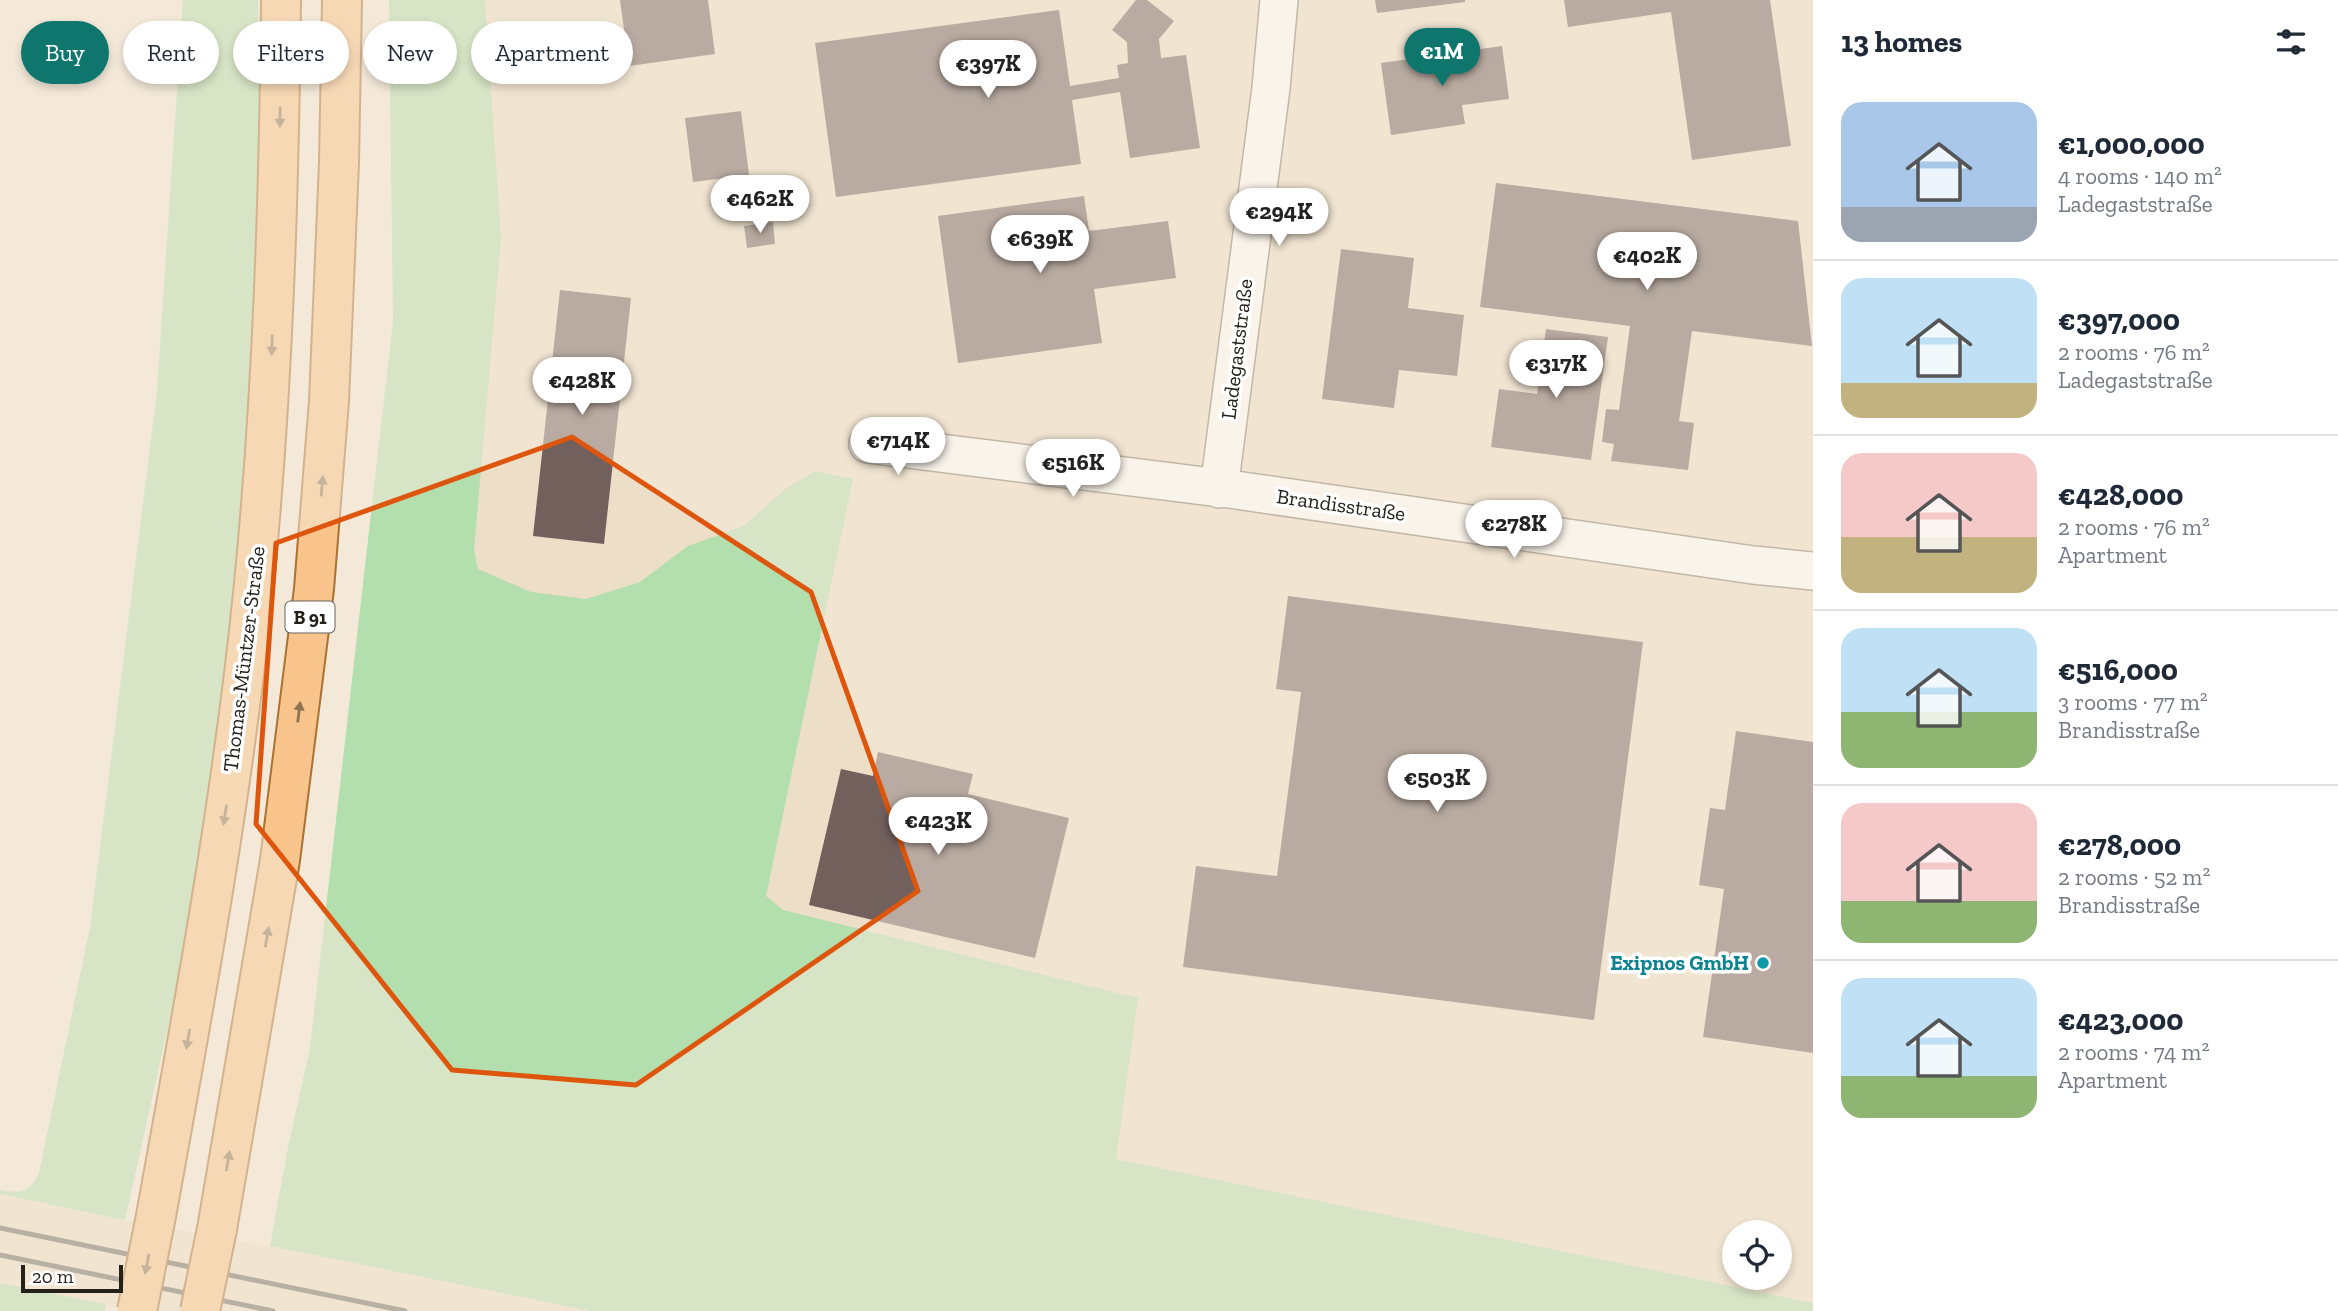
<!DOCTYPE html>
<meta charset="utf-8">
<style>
body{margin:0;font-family:"Zilla Slab",serif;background:#f6f6f7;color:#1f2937;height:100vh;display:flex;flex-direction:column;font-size:26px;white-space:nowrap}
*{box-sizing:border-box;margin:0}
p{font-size:23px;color:#747a83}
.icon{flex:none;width:38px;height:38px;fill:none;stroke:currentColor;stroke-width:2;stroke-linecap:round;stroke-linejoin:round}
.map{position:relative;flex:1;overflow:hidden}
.sheet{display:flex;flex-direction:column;background:#fff;width:525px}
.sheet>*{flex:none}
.guide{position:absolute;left:21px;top:21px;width:665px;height:63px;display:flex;gap:14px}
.fabs{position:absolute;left:1722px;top:1220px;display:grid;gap:14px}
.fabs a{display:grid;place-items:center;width:70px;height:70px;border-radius:50%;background:#fff;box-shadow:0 4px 10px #0003;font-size:35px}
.scale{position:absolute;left:21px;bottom:18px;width:102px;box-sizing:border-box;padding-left:7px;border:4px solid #24201a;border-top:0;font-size:19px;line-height:24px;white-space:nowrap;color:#24201a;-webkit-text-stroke:5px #fff;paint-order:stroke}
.price{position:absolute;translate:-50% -60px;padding:0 16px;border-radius:24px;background:#fff;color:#222;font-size:23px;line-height:46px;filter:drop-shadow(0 2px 4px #0008)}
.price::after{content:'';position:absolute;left:50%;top:42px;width:21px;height:16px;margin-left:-10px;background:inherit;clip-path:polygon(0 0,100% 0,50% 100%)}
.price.on{background:#0f766e;color:#fff}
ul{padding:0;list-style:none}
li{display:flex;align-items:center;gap:21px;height:175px;padding:0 28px}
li+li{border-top:2px solid #e0e1e3}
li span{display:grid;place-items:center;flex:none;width:196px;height:140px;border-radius:21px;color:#555}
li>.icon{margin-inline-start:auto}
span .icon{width:84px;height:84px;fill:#fffc;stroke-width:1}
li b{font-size:30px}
h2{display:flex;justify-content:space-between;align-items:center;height:84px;padding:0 28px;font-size:30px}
.chip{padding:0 24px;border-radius:32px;background:#fff;box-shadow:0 4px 10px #0003;font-size:24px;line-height:63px}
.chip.on{background:#0f766e;color:#fff}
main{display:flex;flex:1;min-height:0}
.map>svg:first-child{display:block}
.built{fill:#eddec7;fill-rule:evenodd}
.green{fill:#b3dead}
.building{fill:#72605d}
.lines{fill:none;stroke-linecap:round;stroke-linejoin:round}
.minor-casing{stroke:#857c6d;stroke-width:40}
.primary-casing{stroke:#ab7131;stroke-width:42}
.minor{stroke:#fff;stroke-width:37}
.primary{stroke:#f8c48b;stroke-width:38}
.rail{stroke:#706a60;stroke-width:5}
.primary-bridge-casing{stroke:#ab7131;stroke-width:42;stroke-linecap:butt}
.primary-bridge{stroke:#f8c48b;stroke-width:38}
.oneway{fill:#8e7252}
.marked{fill:none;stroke:#de560d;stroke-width:5;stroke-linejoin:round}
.culture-dot{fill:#0f9aa8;stroke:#fff;stroke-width:2.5}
.labels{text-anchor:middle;stroke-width:7;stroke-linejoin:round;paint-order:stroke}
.shield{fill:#fff;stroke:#66635f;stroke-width:2}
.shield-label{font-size:19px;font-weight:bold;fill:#24201a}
.street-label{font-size:21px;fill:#24201a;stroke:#fff}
.culture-label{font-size:21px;font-weight:bold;fill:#0d838f;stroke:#fff;text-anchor:end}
</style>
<main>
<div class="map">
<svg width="1813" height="1311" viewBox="0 0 1813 1311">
<rect width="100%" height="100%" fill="#f4e9d9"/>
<path class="built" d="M475,0H1813V1303L1129,1162L419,1033ZM1734,1232H1780V1278H1734Z
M0,1194L125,1220L270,1246L590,1311H139L0,1283Z"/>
<path class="green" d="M183,0H258L260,226L245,534L203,869L125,1220L0,1194V1190C20,1194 31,1192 39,1173L90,927L157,391Z
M389,0H485L501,238L474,550L478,569L531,592L586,599L640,582L688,546L744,526L784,490L815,471L853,479L766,896L783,910L1138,998L1116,1159L1813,1303V1311H590L270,1246L288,1147L310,1048L393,321Z
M0,1283L106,1304L105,1311H0Z"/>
<path class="building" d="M620,0H708L715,54L629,66Z
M1136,0H1147L1174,21L1159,39L1161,58L1186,55L1200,148L1130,158L1120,92L1072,100L1081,164L836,197L815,43L1059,10L1070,86L1119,78L1117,65L1128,63L1127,42L1112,30Z
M1375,0H1465V2L1377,13Z
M1564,0H1770L1791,146L1692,160L1671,12L1568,27Z
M1502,46L1509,99L1462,105L1465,124L1391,135L1381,63Z
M741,111L749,175L693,182L685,118Z
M1496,183L1798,221L1812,346L1692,331L1679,421L1694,423L1688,470L1611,461L1614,444L1602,442L1606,409L1619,410L1630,326L1480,307Z
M1084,196L1089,231L1168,221L1176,278L1094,289L1102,343L958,363L938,216Z
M773,222L775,244L747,248L744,226Z
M1341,249L1414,258L1408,308L1464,315L1457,376L1399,370L1394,408L1322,399Z
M560,290L631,298L604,544L533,536Z
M1546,329L1608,337L1591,460L1491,447L1499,389L1537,394Z
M1288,596L1643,642L1594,1020L1183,967L1196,866L1277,876L1301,692L1276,689Z
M1736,731L1813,742V1053L1703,1037L1724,889L1699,885L1710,808L1725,810Z
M878,752L973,774L968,794L1069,818L1035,958L809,905L841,769L873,776Z"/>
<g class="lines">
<defs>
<path id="minor" d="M868,444L1236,490L1753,565L1813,571
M1219,489L1271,88L1279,0"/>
<path id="primary" d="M156,1216C194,1006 233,796 254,584C273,390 279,195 281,0
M217,1229L280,860L314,589L329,401L339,162L342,0"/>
</defs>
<use href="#minor" class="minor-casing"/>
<use href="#primary" class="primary-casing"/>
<use href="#minor" class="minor"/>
<use href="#primary" class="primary"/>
<path class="rail" d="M0,1228L405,1311
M0,1255L273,1311"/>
<defs>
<path id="primary-bridge" d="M137,1311L156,1216
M200,1311L217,1229"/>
</defs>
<use href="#primary-bridge" class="primary-bridge-casing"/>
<use href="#primary-bridge" class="primary-bridge"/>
</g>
<defs><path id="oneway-solid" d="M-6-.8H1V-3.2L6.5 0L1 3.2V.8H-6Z" transform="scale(1.75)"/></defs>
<g class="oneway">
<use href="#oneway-solid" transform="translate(280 117) rotate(91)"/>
<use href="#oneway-solid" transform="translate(272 345) rotate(92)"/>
<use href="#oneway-solid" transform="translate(322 486) rotate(-85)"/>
<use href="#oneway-solid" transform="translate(299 712) rotate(-83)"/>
<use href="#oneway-solid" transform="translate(225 815) rotate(99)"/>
<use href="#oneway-solid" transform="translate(267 937) rotate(-80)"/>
<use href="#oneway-solid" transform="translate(188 1039) rotate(100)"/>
<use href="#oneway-solid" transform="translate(228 1161) rotate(-80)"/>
<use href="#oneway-solid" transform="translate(147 1264) rotate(101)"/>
</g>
<path d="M0 0H1813V1311H0ZM572,437L811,592L918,891L636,1085L452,1070L256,824L276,543Z" fill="#f4e9d9" fill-opacity=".55" fill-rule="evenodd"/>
<path class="marked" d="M572,437L811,592L918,891L636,1085L452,1070L256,824L276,543Z"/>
<circle class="culture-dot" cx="1763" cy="963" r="7"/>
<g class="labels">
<rect class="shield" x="285.5" y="601.5" width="49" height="31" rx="5"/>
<g class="shield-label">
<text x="310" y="624">B 91</text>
</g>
<g class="street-label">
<text transform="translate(1237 349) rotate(-83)" y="7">Ladegaststraße</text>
<text transform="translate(1341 505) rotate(8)" y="7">Brandisstraße</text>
<text transform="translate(244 659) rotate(-83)" y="7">Thomas-Müntzer-Straße</text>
</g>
<g class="culture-label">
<text x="1749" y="970">Exipnos GmbH</text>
</g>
</g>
</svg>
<div class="fabs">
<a><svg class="icon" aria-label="locate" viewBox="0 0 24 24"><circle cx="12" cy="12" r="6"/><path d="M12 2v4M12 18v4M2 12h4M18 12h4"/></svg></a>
</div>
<div class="scale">20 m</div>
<b class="price on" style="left:1442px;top:88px">€1M</b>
<b class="price" style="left:988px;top:100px">€397K</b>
<b class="price" style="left:760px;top:235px">€462K</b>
<b class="price" style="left:1279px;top:248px">€294K</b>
<b class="price" style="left:1040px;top:275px">€639K</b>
<b class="price" style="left:1647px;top:292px">€402K</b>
<b class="price" style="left:1556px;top:400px">€317K</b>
<b class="price" style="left:582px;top:417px">€428K</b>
<b class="price" style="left:898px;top:477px">€714K</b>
<b class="price" style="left:1073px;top:499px">€516K</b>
<b class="price" style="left:1514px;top:560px">€278K</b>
<b class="price" style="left:1437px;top:814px">€503K</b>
<b class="price" style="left:938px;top:857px">€423K</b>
<div class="guide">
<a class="chip on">Buy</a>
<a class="chip">Rent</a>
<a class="chip">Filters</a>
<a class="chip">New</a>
<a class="chip">Apartment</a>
</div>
</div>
<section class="sheet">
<h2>13 homes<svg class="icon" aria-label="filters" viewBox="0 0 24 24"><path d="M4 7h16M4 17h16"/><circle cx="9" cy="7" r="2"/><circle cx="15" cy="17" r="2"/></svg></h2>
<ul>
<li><span style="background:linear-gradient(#a9c7e8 75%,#9aa5b1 0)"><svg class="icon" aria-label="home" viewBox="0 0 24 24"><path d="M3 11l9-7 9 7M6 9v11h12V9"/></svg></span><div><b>€1,000,000</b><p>4 rooms · 140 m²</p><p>Ladegaststraße</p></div></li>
<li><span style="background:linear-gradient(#bfe0f5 75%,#c2b280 0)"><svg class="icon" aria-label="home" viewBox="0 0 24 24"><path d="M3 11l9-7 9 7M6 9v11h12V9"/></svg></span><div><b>€397,000</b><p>2 rooms · 76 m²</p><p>Ladegaststraße</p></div></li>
<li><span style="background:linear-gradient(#f6c9c9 60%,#c2b280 0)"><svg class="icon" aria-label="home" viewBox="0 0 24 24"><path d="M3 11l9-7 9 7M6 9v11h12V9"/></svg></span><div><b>€428,000</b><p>2 rooms · 76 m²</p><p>Apartment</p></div></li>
<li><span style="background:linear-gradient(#bfe0f5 60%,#8fb573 0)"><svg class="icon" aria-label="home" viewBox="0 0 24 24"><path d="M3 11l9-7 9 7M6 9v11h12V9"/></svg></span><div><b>€516,000</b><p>3 rooms · 77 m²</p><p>Brandisstraße</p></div></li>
<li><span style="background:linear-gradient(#f6c9c9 70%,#8fb573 0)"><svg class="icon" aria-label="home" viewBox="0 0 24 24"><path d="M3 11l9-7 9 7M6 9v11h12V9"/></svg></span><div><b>€278,000</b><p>2 rooms · 52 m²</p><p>Brandisstraße</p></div></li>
<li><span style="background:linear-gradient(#bfe0f5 70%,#8fb573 0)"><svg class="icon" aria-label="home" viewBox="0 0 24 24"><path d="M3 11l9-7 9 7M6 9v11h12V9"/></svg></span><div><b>€423,000</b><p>2 rooms · 74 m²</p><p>Apartment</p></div></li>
</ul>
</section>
</main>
